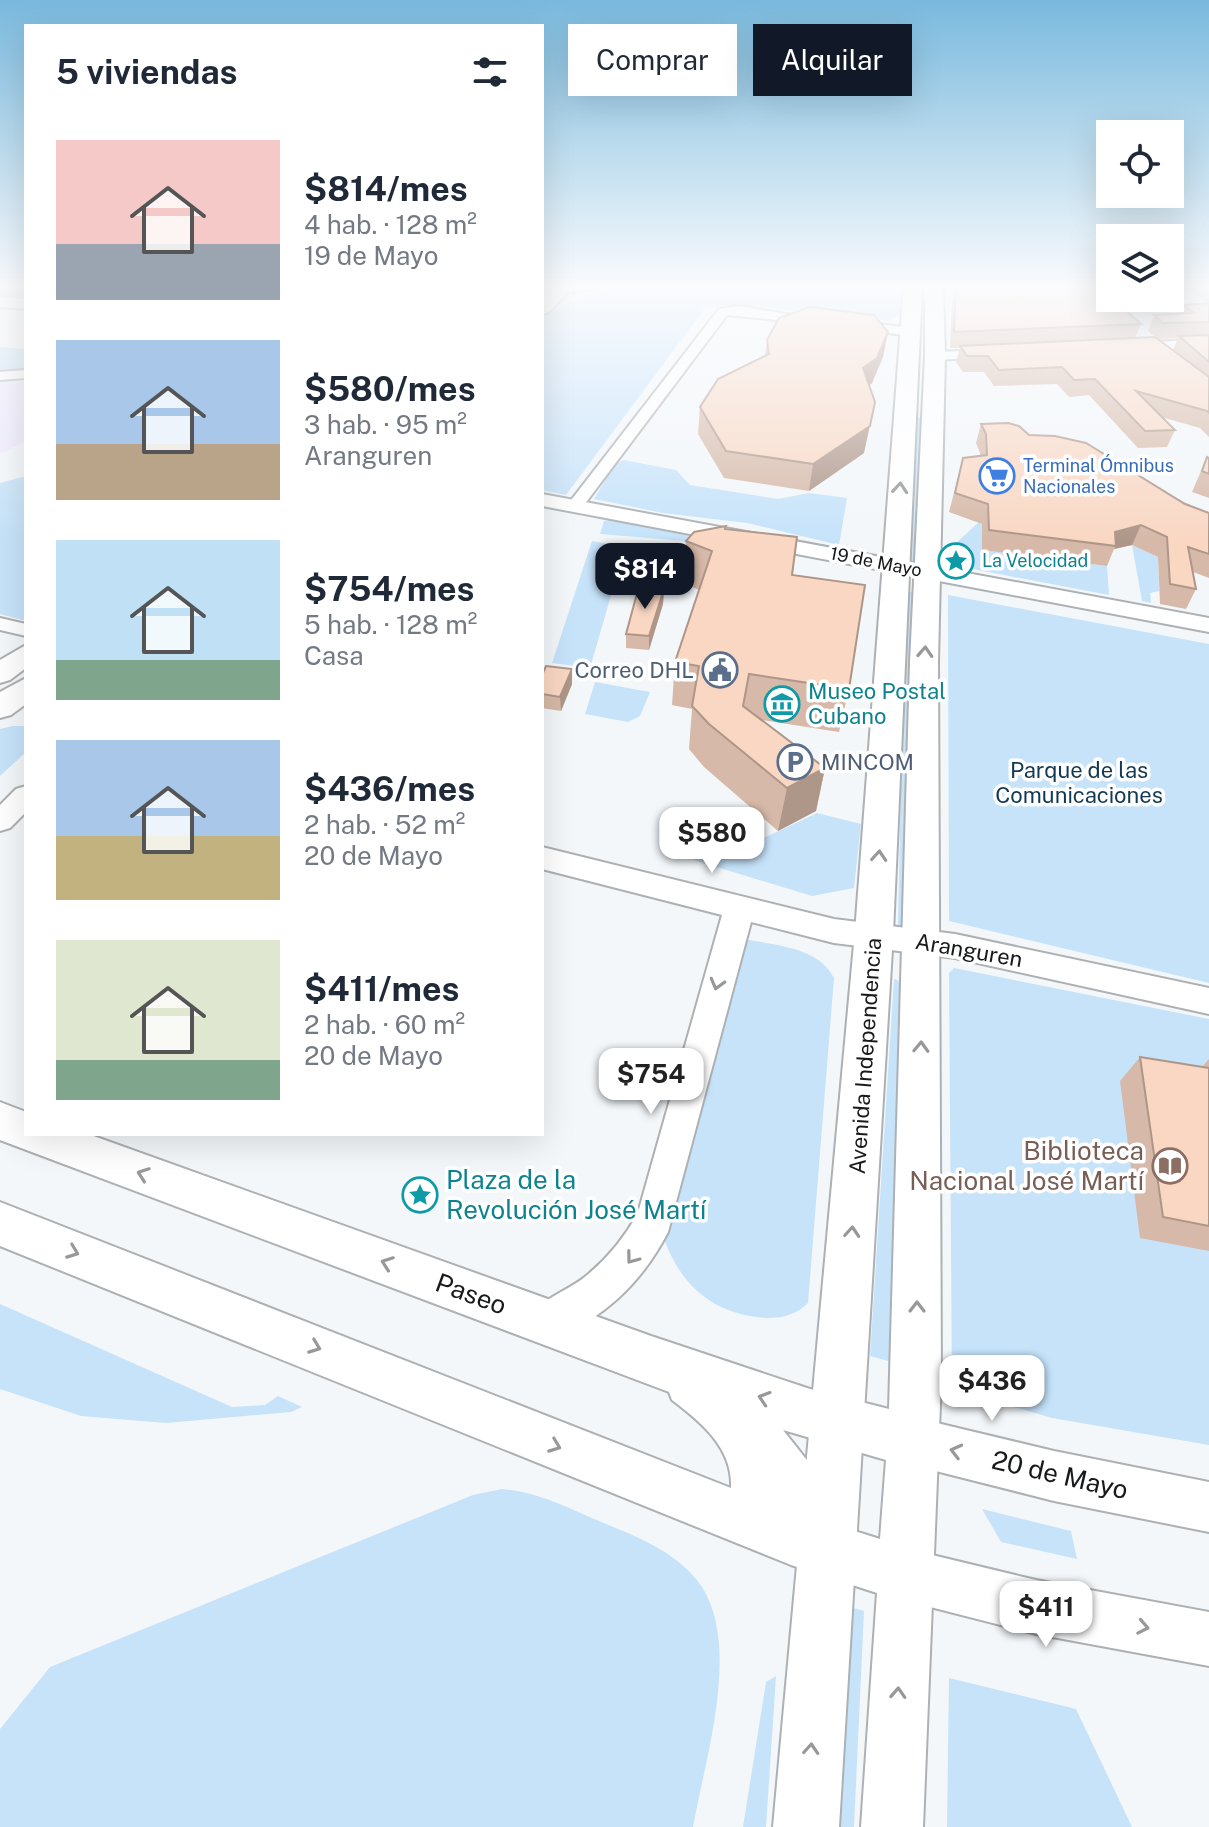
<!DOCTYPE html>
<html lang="es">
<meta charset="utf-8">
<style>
body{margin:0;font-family:"Public Sans",sans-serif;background:#f2f2f3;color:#1f2937;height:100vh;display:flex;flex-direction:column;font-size:30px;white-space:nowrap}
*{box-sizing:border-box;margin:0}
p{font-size:26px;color:#747a83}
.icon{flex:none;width:44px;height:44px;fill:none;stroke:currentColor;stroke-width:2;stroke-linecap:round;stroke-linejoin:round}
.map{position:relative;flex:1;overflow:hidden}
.drawer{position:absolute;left:24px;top:24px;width:520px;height:1112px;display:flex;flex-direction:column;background:#fff;border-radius:0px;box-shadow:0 8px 32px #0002}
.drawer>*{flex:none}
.hud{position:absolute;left:568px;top:24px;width:520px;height:72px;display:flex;gap:16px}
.fabs{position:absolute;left:1096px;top:120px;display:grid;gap:16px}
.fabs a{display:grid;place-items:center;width:88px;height:88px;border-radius:0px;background:#fff;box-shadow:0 8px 32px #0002;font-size:40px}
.price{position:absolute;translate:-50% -68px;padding:0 18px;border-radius:16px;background:#fff;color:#222;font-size:26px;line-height:52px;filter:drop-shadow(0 2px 4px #0008)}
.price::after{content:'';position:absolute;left:50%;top:48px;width:24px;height:18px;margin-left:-12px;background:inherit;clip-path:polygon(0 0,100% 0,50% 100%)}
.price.selected{background:#111827;color:#fff}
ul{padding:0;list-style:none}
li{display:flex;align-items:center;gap:24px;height:200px;padding:0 32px}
li span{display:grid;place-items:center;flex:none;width:224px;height:160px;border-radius:0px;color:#555}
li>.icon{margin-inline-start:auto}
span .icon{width:96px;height:96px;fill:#fffc;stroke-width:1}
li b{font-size:34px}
h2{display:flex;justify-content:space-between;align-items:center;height:96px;padding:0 32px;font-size:34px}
.chip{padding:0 28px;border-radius:0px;background:#fff;box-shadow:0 8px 32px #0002;font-size:28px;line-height:72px}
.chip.selected{background:#111827;color:#fff}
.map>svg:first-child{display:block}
.industrial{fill:#efe9ff}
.green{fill:#c6e3fa}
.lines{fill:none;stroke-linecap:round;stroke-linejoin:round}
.minor-casing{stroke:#adb1b3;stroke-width:4}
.tertiary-casing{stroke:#adb1b3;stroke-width:4}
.secondary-casing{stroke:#adb1b3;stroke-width:4}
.primary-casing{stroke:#adb1b3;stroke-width:4}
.trunk-casing{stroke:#adb1b3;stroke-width:4}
.minor{fill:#fff;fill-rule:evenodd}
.tertiary{fill:#fff;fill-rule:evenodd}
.secondary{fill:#fff;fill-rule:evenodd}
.primary{fill:#fff;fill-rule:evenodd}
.trunk{fill:#fff;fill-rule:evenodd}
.wall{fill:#d6b9a8;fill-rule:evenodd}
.shaded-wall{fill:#ae9688}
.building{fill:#f9d7c3;stroke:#ae9688;stroke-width:2}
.oneway{stroke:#979898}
.labels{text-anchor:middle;stroke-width:7;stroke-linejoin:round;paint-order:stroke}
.far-shop-label{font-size:18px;fill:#366cbe;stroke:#fff;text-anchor:start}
.far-culture-label{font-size:18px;fill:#0d838f;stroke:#fff;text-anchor:start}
.far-street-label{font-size:18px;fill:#18191a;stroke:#fff}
.service-label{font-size:22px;fill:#4e5e75;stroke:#fff;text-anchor:end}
.culture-label{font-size:22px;fill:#0d838f;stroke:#fff;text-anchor:start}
.park-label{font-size:22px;fill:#113953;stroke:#fff}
.street-label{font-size:22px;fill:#18191a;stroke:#fff}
.near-education-label{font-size:26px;fill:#785e54;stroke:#fff;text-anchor:end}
.near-culture-label{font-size:26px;fill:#0d838f;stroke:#fff;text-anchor:start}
.near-street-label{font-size:26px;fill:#18191a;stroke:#fff}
</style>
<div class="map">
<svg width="1209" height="1827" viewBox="0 0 1209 1827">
<rect width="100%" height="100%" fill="#f3f7fa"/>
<path class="industrial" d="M26,382V441L0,454V383Z"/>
<path class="green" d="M615,285H901L900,313L890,321L735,305L705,308L566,495L542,490V313Z
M0,347L26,349V370L0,371Z
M915,411L923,423L915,562L907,560Z
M624,460L676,470L690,485L778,499L809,493L847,498L839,545L747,523L663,513L594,499L614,465Z
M26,476V621L0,614V483Z
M617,518L724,537L722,544L600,534L604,521Z
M982,519L983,550L1107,566L1109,595L962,567L952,547Z
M592,541L625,547L590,668L552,663Z
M1132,545L1158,557L1159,591L1150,593L1151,603L1142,601Z
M905,591L913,592L906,788L910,929L899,928L898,924Z
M948,595L1209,644V983L949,921Z
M595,682L650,692L640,716L628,722L585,714Z
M13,726H26V752L0,776V729Z
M817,813L861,824L854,888L812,896L684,857L677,850L681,839L738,850Z
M750,940C780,946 819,948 834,978L808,1303C794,1317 775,1320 756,1317C705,1310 676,1278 661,1230L739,942Z
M954,968L1209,1019V1445L1052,1418L952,1389L949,973Z
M894,979L907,984L895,1363L870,1356Z
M0,1304L232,1407L265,1405L278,1396L302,1407L291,1412L166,1423L81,1416L0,1389Z
M502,1489C539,1492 572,1510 606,1524C641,1538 681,1555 702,1587C741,1649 705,1759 693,1827H0V1729L50,1667L473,1495Z
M982,1509L1071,1531L1077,1559L1001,1542Z
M843,1605L864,1611L854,1827H832Z
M776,1676L766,1827H743L766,1682Z
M949,1678L1076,1709L1132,1827H947Z"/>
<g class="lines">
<defs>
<path id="minor" d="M739,306L822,320L816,324L727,315L581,509H569V503L719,309Z
M853,321L911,328L917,332L911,336L849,328V322Z
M1209,339V347L1134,351L1128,347L1134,343Z
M989,350L996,354L994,357L935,360L928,356L935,352Z
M26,370V378L0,380V372Z
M0,618L26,624V636L0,630Z"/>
<path id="tertiary" d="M542,494L1209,618V632L542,506Z
M26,786V812L10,828L0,831V805L16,789Z
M542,847L834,919L955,934L1209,988V1014L955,958L834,943L751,922L668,1232C641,1284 603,1319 548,1342L534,1336L528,1322C537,1299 567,1292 586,1276C607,1259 625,1237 638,1213L722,915L542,869Z"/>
<path id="secondary" d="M598,285L590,290L542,296V286Z
M0,297L26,299V309L0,307Z
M912,1417L1054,1451L1209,1482V1532L1054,1501L912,1465L895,1458L888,1441L895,1424Z
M903,1548L1036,1580L1209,1612V1666L1036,1634L903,1600L885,1592L877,1574L885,1556Z"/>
<path id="primary" d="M555,285H580L542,301V290Z
M925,285H943L945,356L938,662L941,1380L923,1827H861L877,1593L791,1565L0,1246V1202L731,1488C733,1448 701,1422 672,1400L669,1392L0,1140V1102L26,1112V1134H88L651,1336L810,1389L889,1409L910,662L925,356ZM783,1430L886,1460L880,1539L845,1528L821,1478Z
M26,645V668L10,680L0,683V660Z"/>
<path id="trunk" d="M904,285H922L893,933L839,1827H773L855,933Z
M554,286H568L570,290L549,312L542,314V298Z
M26,678V704L11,715L0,718V692Z"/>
</defs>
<use href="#minor" class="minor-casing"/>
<use href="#tertiary" class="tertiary-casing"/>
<use href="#secondary" class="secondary-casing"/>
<use href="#primary" class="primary-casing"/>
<use href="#trunk" class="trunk-casing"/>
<use href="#minor" class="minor"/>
<use href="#tertiary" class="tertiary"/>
<use href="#secondary" class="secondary"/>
<use href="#primary" class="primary"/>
<use href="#trunk" class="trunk"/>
</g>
<path class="wall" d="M0,285H26V296L0,295Z
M956,285H1110V294H1107L1141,324L1135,338L1155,337L1148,331L1154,315L1179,314L1183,305L1207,303L1184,285H1209V437L1200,428L1161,417L1175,430L1167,447L1138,448L1089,395L1069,397L1057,384L994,386L984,372H963L956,362L960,348H950L952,299ZM1178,338L1173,350L1158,339Z
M888,332L883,357L872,383L869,385L864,453L809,491L724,478L698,434L700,407L765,356L767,340Z
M981,424L1029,435L1209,513V578L1193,572L1196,589L1186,609L1160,604L1158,557L1132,545L1114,549L1107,566L982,550V524L949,512L963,458L980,456V453L976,443Z
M1207,457L1209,458V498L1192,492Z
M725,529L792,575L849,689L839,732L762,720L825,768L816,811L778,831L704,767L689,749L692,709L672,705L675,662L699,590L683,583L686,541Z
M664,589L663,604L649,650L626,648V634Z
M572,669V684L561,711L542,708V675Z
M1140,1057L1202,1067L1209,1059V1251L1140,1238L1120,1081Z"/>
<path class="shaded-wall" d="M22,285H26V296Z
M888,332L883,357L872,383L858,394L863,368Z
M875,402L864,453L809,491L813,464Z
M1141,525L1132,545L1114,549L1116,546L1115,532Z
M664,589L663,604L649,650V636Z
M572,669V684L561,711L560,697Z
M825,768L816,811L778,831L787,788Z"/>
<path class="building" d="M956,285H1097L1110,296V298H1112L1141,324L954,332Z
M1209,303V322L1163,323L1154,315L1194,313L1183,305Z
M810,307L874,315L888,332L877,358L863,368L875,402L870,426L813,464L726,451L700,407L718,379L769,354L767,340L779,318Z
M1209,335V362L1179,336Z
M1155,337L1209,377V413L1207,411L1136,391L1175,430L1145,431L1095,379L1074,380L1062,367L999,370L988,356H967L960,346Z
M1008,423L1019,426L1029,435L1055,436L1086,443L1185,504L1209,513V554L1188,547L1196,589L1170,584L1167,537L1141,525L1115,532L1116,546L989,530L988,504L955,493L963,458L987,455L986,434L981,424Z
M1207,457L1209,458V474L1202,471Z
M726,526L725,529L797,537L792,575L865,585L849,689L749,674L743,706L825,768L787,788L709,724L692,706L699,666L675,662L712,551L686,541L694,532Z
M639,586L664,589L649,636L626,634Z
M546,666L572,669L560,697L542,694V675Z
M1140,1057L1209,1068V1226L1163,1217Z"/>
<defs><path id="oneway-chevron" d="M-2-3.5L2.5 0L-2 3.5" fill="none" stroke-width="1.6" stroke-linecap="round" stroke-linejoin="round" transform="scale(2)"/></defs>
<g class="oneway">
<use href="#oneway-chevron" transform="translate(900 488) rotate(-85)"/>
<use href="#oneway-chevron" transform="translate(925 652) rotate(-87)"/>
<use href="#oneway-chevron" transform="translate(879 856) rotate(-86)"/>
<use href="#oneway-chevron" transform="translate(717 984) rotate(105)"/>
<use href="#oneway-chevron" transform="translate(921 1047) rotate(-88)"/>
<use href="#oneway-chevron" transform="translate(143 1174) rotate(-160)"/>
<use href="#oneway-chevron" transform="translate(852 1232) rotate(-86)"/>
<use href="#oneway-chevron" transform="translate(73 1252) rotate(21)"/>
<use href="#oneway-chevron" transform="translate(632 1258) rotate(127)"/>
<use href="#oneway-chevron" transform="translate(387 1263) rotate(-160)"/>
<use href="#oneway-chevron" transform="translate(917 1307) rotate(-90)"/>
<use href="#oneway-chevron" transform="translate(315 1347) rotate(21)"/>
<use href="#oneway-chevron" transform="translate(764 1398) rotate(-162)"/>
<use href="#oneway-chevron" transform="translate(555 1446) rotate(21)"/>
<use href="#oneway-chevron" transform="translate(956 1451) rotate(-166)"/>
<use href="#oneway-chevron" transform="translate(1143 1627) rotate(11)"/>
<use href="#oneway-chevron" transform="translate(898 1693) rotate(-87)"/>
<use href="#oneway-chevron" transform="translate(811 1749) rotate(-86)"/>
</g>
<linearGradient id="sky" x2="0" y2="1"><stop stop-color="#79b9dd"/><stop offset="0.53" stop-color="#fafbfd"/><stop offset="1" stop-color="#fafbfd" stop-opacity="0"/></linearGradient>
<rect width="1209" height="541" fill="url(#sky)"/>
<defs>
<symbol id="supermarket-ring" viewBox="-11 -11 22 22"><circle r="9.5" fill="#fff" stroke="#3f7fe0" stroke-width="1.5"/><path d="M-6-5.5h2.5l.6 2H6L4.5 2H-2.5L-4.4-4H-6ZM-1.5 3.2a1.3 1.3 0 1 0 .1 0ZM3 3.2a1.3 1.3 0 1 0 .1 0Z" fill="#3f7fe0"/></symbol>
<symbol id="sight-ring" viewBox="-11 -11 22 22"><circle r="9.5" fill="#fff" stroke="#0f9aa8" stroke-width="1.5"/><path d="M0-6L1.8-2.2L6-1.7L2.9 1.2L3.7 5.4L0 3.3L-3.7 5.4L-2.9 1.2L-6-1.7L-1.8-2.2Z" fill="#0f9aa8"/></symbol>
<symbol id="civic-ring" viewBox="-11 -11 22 22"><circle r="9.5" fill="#fff" stroke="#5c6f8a" stroke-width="1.5"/><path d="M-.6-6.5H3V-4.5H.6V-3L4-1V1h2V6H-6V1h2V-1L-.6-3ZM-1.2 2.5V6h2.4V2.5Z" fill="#5c6f8a"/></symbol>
<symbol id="museum-ring" viewBox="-11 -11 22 22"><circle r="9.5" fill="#fff" stroke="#0f9aa8" stroke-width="1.5"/><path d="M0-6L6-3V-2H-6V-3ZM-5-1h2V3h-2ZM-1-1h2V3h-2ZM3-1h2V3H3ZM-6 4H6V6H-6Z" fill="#0f9aa8"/></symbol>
<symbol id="parking-ring" viewBox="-11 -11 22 22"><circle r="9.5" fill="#fff" stroke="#5c6f8a" stroke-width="1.5"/><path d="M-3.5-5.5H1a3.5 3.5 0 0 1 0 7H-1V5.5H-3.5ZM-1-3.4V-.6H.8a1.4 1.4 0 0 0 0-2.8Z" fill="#5c6f8a"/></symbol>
<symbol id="library-ring" viewBox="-11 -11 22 22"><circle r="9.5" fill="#fff" stroke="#8d6e63" stroke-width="1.5"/><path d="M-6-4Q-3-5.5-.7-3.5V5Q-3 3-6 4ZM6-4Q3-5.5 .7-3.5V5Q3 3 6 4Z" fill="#8d6e63"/></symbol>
</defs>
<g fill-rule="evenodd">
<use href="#supermarket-ring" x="977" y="456" width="40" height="40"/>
<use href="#sight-ring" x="936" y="541" width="40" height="40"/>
<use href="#civic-ring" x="700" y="650" width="40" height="40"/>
<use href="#museum-ring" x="762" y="684" width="40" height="40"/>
<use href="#parking-ring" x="775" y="742" width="40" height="40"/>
<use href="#library-ring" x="1150" y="1146" width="40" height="40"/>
<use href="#sight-ring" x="400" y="1175" width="40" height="40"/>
</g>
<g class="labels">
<g class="far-shop-label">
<text x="1023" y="472">Terminal Ómnibus<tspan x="1023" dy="21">Nacionales</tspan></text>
</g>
<g class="far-culture-label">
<text x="982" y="567">La Velocidad</text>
</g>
<g class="far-street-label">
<text transform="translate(876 562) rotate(11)" y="6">19 de Mayo</text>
</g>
<g class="service-label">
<text x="694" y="678">Correo DHL</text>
<text x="821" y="770" text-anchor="start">MINCOM</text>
</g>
<g class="culture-label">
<text x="808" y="699">Museo Postal<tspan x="808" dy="25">Cubano</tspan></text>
</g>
<g class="park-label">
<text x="1079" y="778">Parque de las<tspan x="1079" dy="25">Comunicaciones</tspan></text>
</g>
<g class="street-label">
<text transform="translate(969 950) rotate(10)" y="8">Aranguren</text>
<text transform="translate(865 1056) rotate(-86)" y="8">Avenida Independencia</text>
</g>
<g class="near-education-label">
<text x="1144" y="1160">Biblioteca<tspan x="1144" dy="30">Nacional José Martí</tspan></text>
</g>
<g class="near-culture-label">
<text x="446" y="1189">Plaza de la<tspan x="446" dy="30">Revolución José Martí</tspan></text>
</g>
<g class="near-street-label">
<text transform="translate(471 1294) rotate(20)" y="9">Paseo</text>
<text transform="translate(1060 1475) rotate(13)" y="9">20 de Mayo</text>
</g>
</g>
</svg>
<div class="fabs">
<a><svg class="icon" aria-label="locate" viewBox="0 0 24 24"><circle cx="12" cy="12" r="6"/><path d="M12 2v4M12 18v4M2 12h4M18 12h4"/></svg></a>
<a><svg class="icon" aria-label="layers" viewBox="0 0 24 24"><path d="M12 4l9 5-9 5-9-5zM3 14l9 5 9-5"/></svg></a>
</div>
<b class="price selected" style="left:645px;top:611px">$814</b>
<b class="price" style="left:712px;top:875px">$580</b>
<b class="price" style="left:651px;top:1116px">$754</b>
<b class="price" style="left:992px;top:1423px">$436</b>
<b class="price" style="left:1046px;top:1649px">$411</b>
<div class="hud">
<a class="chip">Comprar</a>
<a class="chip selected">Alquilar</a>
</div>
<section class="drawer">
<h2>5 viviendas<svg class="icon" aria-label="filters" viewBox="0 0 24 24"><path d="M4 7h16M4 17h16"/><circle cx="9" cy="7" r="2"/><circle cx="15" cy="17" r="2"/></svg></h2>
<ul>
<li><span style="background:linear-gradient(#f6c9c9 65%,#9aa5b1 0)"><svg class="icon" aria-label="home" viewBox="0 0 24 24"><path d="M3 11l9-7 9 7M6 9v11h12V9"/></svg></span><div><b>$814/mes</b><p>4 hab. · 128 m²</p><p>19 de Mayo</p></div></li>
<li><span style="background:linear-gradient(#a9c7e8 65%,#b9a48a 0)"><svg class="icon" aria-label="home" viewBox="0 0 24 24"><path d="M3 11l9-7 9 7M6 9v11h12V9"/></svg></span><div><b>$580/mes</b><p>3 hab. · 95 m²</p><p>Aranguren</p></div></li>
<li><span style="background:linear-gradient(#bfe0f5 75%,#7fa58c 0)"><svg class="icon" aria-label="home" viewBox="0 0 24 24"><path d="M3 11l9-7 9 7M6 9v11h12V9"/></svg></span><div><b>$754/mes</b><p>5 hab. · 128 m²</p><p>Casa</p></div></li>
<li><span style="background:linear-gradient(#a9c7e8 60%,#c2b280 0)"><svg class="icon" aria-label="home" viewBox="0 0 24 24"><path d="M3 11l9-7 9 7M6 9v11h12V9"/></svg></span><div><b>$436/mes</b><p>2 hab. · 52 m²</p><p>20 de Mayo</p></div></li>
<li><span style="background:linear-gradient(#dfe7d0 75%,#7fa58c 0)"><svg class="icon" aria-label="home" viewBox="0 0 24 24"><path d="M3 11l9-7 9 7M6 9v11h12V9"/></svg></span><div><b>$411/mes</b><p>2 hab. · 60 m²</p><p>20 de Mayo</p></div></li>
</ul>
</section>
</div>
